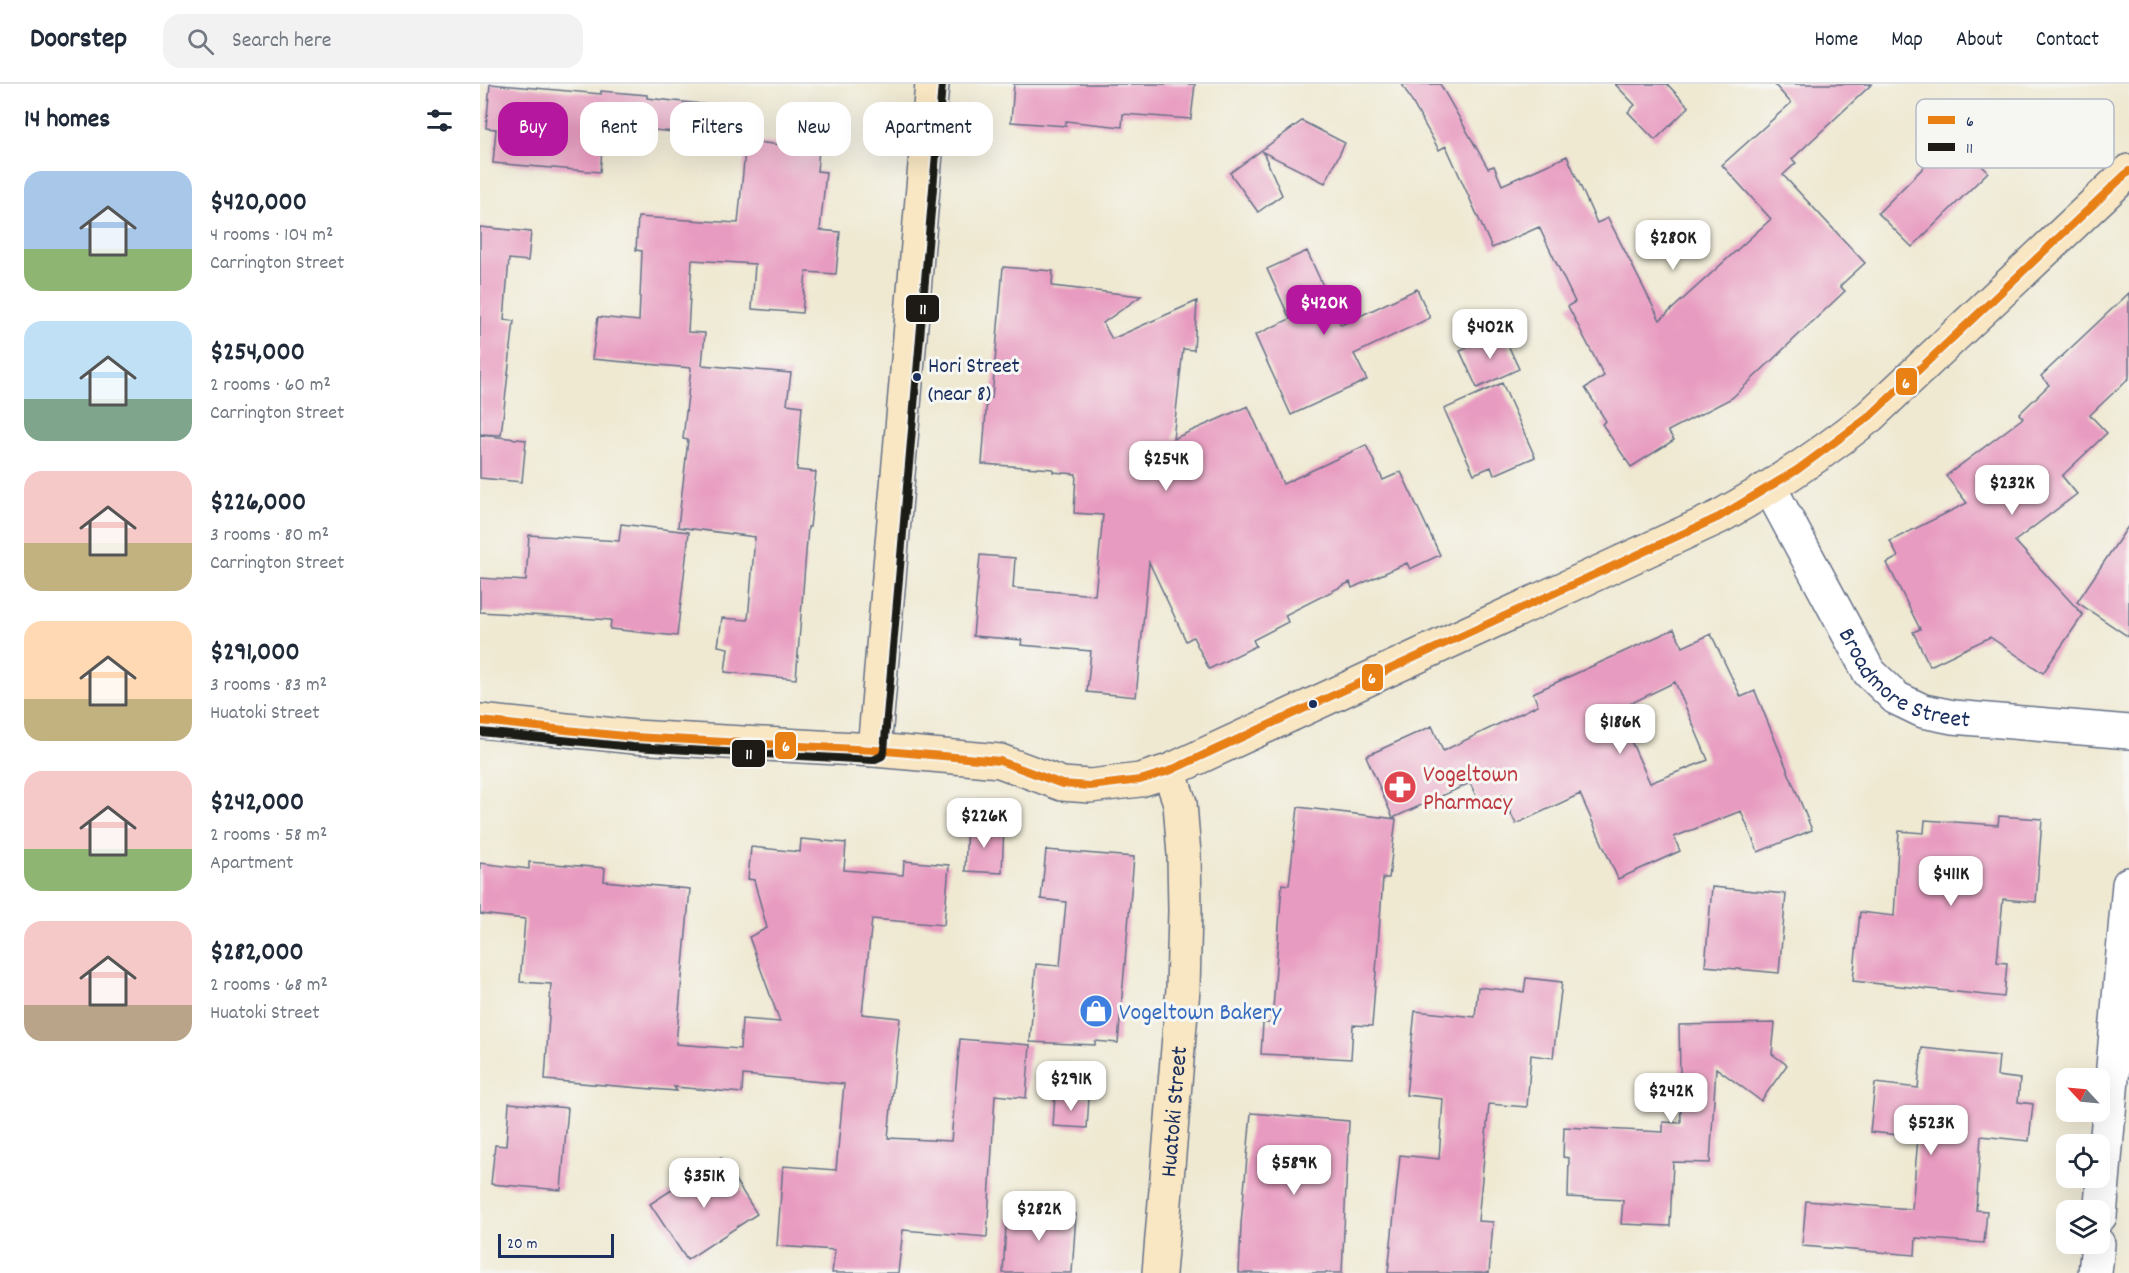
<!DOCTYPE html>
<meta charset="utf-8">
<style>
body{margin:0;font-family:Dekko,sans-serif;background:#f2f2f3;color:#1f2937;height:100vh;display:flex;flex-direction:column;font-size:22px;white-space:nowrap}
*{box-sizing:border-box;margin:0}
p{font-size:20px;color:#747a83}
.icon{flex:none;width:33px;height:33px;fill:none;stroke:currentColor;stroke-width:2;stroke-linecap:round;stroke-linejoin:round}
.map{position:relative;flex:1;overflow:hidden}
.details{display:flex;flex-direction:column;background:#fff;width:480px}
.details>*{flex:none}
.top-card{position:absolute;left:18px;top:18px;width:570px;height:54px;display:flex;gap:12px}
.needle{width:39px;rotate:296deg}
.buttons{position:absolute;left:1576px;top:984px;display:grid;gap:12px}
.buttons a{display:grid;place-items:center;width:54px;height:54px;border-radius:12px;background:#fff;box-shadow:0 6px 24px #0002;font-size:30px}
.scale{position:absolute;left:18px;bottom:15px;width:116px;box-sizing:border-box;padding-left:6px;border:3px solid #1b2f5e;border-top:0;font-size:16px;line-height:21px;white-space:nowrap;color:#1b2f5e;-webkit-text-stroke:4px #f6f6f2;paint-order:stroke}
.price{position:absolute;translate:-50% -51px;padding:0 14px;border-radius:12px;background:#fff;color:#222;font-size:20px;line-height:39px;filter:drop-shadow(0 2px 3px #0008)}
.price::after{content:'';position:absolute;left:50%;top:36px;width:18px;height:14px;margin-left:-9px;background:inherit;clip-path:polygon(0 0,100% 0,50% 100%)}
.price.selected{background:#b5179e;color:#fff}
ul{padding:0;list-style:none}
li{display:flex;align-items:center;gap:18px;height:150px;padding:0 24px}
li span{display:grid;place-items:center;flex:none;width:168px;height:120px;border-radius:18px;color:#555}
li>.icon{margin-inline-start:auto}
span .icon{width:72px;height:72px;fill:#fffc;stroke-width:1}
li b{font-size:26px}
h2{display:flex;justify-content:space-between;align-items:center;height:72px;padding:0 24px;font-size:26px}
.chip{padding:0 21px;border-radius:18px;background:#fff;box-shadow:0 6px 24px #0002;font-size:21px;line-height:54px}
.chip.selected{background:#b5179e;color:#fff}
header{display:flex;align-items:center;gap:36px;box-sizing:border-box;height:84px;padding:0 30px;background:#fff;border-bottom:2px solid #e0e1e3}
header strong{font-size:28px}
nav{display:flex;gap:33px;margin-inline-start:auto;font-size:21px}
.search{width:420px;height:54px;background:#f2f2f3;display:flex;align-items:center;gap:15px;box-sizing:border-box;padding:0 21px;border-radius:18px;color:#747a83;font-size:22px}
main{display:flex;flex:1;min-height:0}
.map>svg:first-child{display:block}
.building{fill:#e89bc0;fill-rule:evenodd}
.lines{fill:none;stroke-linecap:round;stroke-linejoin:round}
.street-casing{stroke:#657087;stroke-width:36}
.secondary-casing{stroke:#657087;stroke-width:36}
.street{stroke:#fff;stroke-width:33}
.secondary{stroke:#f9e7c3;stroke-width:33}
.bus-1-casing{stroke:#f6f6f2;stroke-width:12}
.bus-2-casing{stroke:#f6f6f2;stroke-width:12}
.bus-1{stroke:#e88013;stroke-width:8}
.bus-2{stroke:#1e1a16;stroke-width:8}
.bus-dot{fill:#1b2f5e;stroke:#f6f6f2;stroke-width:2}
.labels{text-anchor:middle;stroke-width:6;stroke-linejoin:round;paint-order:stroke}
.bus-label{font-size:22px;fill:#1b2f5e;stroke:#f6f6f2;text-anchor:start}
.street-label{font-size:24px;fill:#1b2f5e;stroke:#f6f6f2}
.health-label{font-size:24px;fill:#be3a42;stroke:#f6f6f2;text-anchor:start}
.shop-label{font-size:24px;fill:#366cbe;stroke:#f6f6f2;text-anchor:start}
.key{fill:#f6f6f2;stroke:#b4bac6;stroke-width:1.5}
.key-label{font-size:16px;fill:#1b2f5e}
.line-badge{stroke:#f6f6f2;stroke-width:2}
.badge-label{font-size:16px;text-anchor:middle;font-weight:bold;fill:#fff}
</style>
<header>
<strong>Doorstep</strong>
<div class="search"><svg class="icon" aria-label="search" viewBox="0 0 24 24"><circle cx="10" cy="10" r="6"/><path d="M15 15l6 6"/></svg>Search here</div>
<nav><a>Home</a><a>Map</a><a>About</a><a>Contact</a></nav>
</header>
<main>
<section class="details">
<h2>14 homes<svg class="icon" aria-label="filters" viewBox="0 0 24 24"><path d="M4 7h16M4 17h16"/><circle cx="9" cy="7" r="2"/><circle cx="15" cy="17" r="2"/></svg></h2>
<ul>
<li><span style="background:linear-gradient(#a9c7e8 65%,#8fb573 0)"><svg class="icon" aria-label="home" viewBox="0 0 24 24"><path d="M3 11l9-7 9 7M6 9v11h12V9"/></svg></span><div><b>$420,000</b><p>4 rooms · 104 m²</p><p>Carrington Street</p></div></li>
<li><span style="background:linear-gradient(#bfe0f5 65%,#7fa58c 0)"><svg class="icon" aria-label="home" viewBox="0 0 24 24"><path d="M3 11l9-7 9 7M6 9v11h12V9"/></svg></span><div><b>$254,000</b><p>2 rooms · 60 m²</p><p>Carrington Street</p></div></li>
<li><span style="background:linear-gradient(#f6c9c9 60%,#c2b280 0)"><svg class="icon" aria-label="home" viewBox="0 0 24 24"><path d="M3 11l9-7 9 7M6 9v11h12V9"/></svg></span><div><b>$226,000</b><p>3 rooms · 80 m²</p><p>Carrington Street</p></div></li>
<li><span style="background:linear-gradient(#ffd9b3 65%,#c2b280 0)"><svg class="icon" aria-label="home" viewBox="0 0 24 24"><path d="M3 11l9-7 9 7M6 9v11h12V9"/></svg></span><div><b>$291,000</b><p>3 rooms · 83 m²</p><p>Huatoki Street</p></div></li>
<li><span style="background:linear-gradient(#f6c9c9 65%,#8fb573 0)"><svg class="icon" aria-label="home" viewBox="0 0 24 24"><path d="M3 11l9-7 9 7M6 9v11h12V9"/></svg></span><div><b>$242,000</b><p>2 rooms · 58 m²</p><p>Apartment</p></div></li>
<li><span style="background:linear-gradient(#f6c9c9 70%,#b9a48a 0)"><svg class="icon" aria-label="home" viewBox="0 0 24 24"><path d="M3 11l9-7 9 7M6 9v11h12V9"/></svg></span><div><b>$282,000</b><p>2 rooms · 68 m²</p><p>Huatoki Street</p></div></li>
</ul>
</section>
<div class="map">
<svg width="1649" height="1189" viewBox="0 0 1649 1189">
<rect width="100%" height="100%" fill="#f6f6f2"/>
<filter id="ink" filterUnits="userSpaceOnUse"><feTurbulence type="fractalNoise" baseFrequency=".0167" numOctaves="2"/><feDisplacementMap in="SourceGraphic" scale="12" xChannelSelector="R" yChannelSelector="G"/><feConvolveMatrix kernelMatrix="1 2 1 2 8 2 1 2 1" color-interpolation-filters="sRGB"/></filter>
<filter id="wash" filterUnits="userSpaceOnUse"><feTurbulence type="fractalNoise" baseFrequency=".008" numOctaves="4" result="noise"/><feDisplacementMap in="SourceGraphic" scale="24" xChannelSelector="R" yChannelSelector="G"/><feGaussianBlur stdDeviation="1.35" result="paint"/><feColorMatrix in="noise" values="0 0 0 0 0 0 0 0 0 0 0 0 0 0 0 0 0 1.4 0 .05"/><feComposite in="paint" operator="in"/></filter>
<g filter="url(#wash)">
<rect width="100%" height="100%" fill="#efe9d2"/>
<g id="blocks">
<path class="building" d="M10,0L121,10V7L167,11V14L258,24L255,54L164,45V49L124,46L120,88L13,79L16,45L6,44Z
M534,0H715L711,35L643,30L642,43L586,37V42L531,38Z
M922,0H960L1008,84L1014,82L1022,101L1087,72L1117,139L1128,134L1180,236L1291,135L1242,81L1311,19L1294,0H1392L1312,75L1316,79L1303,91L1385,179L1360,202L1365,207L1252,314L1188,347L1194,356L1151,383L1122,340L1126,337L1105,304L1124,292L1088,222L1095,218L1059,143L1012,164L966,62L959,66Z
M1135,0H1187L1209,23L1175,56L1148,28L1155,21Z
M822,37L865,59L845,99L783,68L802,111L778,128L750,89Z
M1474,53L1508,88L1432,163L1398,129Z
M266,57L339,65L337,87L346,88L340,146L360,148L356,190L326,188L322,229L272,225L275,180L212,176L208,248L225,249L222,281L311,289L307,320L322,322L317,386L336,388L330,443H328L316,595L245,588L248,564L238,562L242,534L268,536L275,453L198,443L208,356L203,355L211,284L112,275L118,233L159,237L162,167L156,166L158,133L258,139Z
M0,143L51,148L48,177L29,175L24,236L34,237L21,351L0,350Z
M827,167L861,241L937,205L950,234L874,270L887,296L811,331L775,251L810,235L787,185Z
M523,183L573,187L572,202L661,212L623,239L632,255L717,217L714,266L703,265L693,355L768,322L803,400L886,361L903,396L921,388L960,471L930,485L927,479L872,504L870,498L805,531L808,538L773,556L776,562L729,585L713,553L706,557L669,478L656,613L607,608L611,567L541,561L542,556L493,552L500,471L535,474L533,504L615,511L623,431L594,429L596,390L573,388V385L502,380L507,314H512Z
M1649,209V294L1610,331L1627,349L1582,392L1597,410L1535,457L1603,531L1563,589L1510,553L1450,582L1433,548L1440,545L1407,479L1418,473L1410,457L1487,419L1466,392L1543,334L1539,330L1569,301L1561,292Z
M1022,248L1039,285L997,304L980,267Z
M1022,299L1055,373L1014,391L1011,383L994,390L964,325Z
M0,351L46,356L42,398L0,394Z
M141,440L209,448L197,552L130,545L131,536L0,528V494L46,497L49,451L139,457Z
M1649,441V553L1597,518Z
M1194,545L1203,563L1231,550L1261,613L1275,607L1332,746L1278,768L1261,727L1194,753L1200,767L1138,795L1100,710L1036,740L1022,711L1000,721L990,699L913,734L886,672L952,642L963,667L1058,621L1053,609ZM1195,598L1228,676L1170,699L1137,626Z
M818,723L916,735L909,794H903L892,942L873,941L871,975L781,970L783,939H792L802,800L809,801Z
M1519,732L1562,735L1556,818L1523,815L1517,878L1527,879L1524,913L1373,897L1380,828L1414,832L1419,747L1444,749L1445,736L1518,741Z
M487,740L524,743L522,789L485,787Z
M321,755L366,759L364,786L423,791L424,777L469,781L464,841L392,835L382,930L420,934L408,1054L471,1057L480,955L550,961L546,1014L515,1011L507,1153L423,1146L418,1189H352L355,1166L297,1162L303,1082L356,1086L364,1000L263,991L262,1009L194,1003L197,1007L65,996L71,900L40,898L45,835L0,830V779L49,785V778L125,784L124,797L210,805L196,960L260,965L262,935L300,938L269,853L287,844L274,796L268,795L271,763L320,768Z
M566,766L654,773L638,959L615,957V961L550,958L556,880L580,882L586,818L561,815Z
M1232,803L1306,810L1299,889L1225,882Z
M1046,894L1082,898L1073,974L1051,971L1047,1023L1009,1020L998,1137L1013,1138L1009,1189H908L920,1071L959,1075L963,1015L926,1011L935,927L995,933L998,903L1044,908Z
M1295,939L1292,970L1307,981L1281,1017L1236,984L1230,1079L1193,1078L1190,1142L1141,1140L1143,1116L1088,1113L1089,1074L1083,1073L1084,1043L1183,1048V1038L1201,1039L1199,941Z
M1442,964L1519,972L1517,992L1540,995L1538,1018L1553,1020L1549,1057L1501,1052L1496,1126L1507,1127L1504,1159L1436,1154L1435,1171L1322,1162L1326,1117L1432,1125L1438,1053L1390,1048L1395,999L1438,1004Z
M575,1011L609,1014L607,1044L573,1042Z
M29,1019L88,1024L81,1106L11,1100L15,1061L26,1062Z
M771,1029L869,1037L862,1189H759L761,1140Z
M241,1074L277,1130L207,1176L170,1120Z
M527,1126L596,1130L592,1189H523Z"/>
</g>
</g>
<g filter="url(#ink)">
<use href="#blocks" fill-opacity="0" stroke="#657087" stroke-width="1.5"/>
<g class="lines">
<defs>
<g id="street">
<path id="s1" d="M1290,404L1389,588L1416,614L1443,627L1473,633L1649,648"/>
<path d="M1620,1132L1649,800"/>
<path d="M1615,1189L1618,1160"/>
</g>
<g id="secondary">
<path d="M0,637L154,653L394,666L520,677L582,700L610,702L660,696L689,687L1239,433C1293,403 1342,370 1390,332L1649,87"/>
<path d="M394,666L452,0"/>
<path id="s2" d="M679,1189L703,905L705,827L704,771L700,719L689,687"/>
</g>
</defs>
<use href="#street" class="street-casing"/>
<use href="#secondary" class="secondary-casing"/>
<use href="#street" class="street"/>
<use href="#secondary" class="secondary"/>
<defs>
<path id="bus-1" d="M0,637L154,653L394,666L520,677L582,700L610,702L660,696L689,687L1239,433L1317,386L1390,332L1649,87"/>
<path id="bus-2" d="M0,648L153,663L393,676L402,672L404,667L462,1"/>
</defs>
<use href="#bus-1" class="bus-1-casing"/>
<use href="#bus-2" class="bus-2-casing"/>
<use href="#bus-1" class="bus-1"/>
<use href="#bus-2" class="bus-2"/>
</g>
</g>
<defs>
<symbol id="pharmacy-disc" viewBox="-11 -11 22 22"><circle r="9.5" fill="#e0444e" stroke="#f6f6f2"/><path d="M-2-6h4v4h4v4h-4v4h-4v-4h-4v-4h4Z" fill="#fff"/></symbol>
<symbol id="shop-disc" viewBox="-11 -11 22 22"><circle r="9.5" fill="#3f7fe0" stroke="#f6f6f2"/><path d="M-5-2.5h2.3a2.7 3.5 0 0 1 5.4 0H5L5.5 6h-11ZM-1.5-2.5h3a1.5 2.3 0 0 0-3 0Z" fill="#fff"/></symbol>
</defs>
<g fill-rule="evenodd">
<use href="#pharmacy-disc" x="901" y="684" width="38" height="38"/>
<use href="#shop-disc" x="597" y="908" width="38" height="38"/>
</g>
<g class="bus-dot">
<circle cx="437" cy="293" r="5"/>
<circle cx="833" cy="620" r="5"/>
</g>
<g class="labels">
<g class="bus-label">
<text x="448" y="288">Hori Street<tspan x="448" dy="28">(near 8)</tspan></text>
</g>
<g class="street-label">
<text dy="8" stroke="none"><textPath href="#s1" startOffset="242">Broadmore Street</textPath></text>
<text dy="8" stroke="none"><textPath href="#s2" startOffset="162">Huatoki Street</textPath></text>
</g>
<g class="health-label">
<text x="943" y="697">Vogeltown<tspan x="943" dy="28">Pharmacy</tspan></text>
</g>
<g class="shop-label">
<text x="639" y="935">Vogeltown Bakery</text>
</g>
</g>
<rect x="1436" y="15" width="198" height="69" rx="9" class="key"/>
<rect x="1448" y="32" width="27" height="8" fill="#e88013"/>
<rect x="1448" y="59" width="27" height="8" fill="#1e1a16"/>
<g class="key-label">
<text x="1486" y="42">6</text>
<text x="1486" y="69">11</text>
</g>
<g class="line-badge">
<rect x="425" y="210" width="35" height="29" rx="6" fill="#1e1a16"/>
<rect x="1415" y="283" width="23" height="29" rx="6" fill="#e88013"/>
<rect x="881" y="579" width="23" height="29" rx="6" fill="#e88013"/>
<rect x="294" y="647" width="23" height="29" rx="6" fill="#e88013"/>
<rect x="251" y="655" width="35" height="29" rx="6" fill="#1e1a16"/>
</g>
<g class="badge-label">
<text x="443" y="230">11</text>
<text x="1426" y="304">6</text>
<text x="892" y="599">6</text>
<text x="306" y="667">6</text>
<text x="269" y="675">11</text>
</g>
</svg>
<div class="buttons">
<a><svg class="needle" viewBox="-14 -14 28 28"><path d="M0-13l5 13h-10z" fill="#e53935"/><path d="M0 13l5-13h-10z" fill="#747a83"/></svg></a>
<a><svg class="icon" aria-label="locate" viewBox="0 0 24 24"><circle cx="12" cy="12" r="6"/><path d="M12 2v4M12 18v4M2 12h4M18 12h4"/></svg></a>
<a><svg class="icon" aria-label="layers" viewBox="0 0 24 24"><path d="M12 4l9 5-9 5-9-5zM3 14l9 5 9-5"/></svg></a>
</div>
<div class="scale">20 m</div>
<b class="price" style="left:1193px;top:187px">$280K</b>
<b class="price selected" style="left:844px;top:252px">$420K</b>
<b class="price" style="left:1010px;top:276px">$402K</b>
<b class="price" style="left:686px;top:408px">$254K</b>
<b class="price" style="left:1532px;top:432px">$232K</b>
<b class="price" style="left:1140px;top:671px">$186K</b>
<b class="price" style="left:504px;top:765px">$226K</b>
<b class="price" style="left:1471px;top:823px">$411K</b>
<b class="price" style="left:591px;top:1028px">$291K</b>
<b class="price" style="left:1191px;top:1040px">$242K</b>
<b class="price" style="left:1451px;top:1072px">$523K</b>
<b class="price" style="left:814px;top:1112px">$589K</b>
<b class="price" style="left:224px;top:1125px">$351K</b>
<b class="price" style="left:559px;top:1158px">$282K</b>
<div class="top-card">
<a class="chip selected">Buy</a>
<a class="chip">Rent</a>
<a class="chip">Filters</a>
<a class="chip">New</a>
<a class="chip">Apartment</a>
</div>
</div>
</main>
